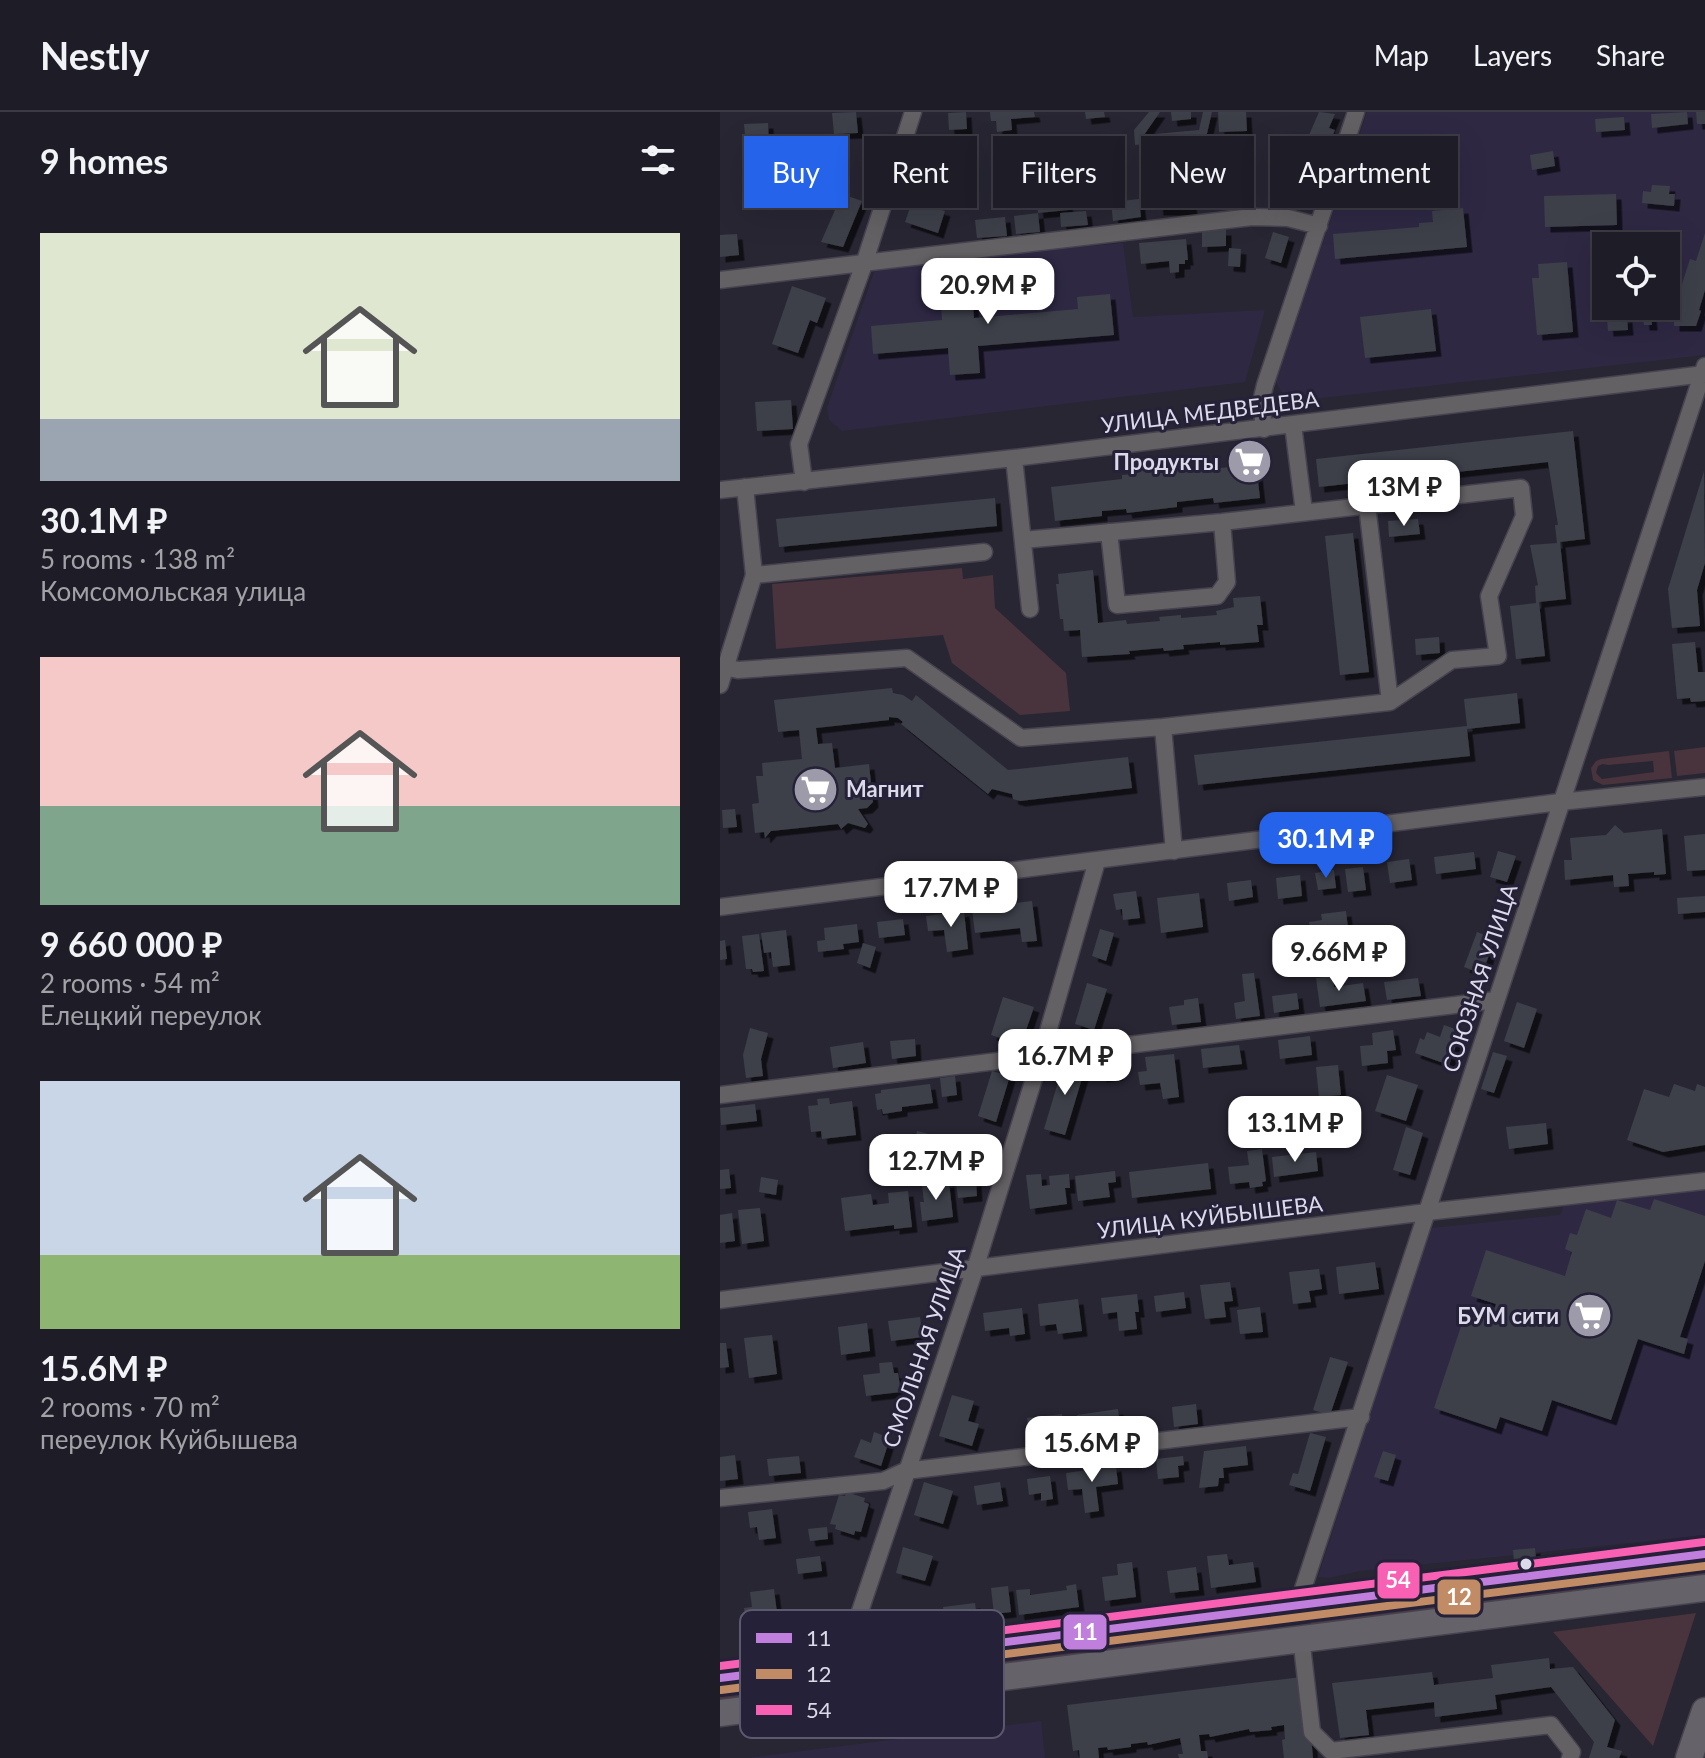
<!DOCTYPE html>
<meta charset="utf-8">
<style>
body{margin:0;font-family:Lato,sans-serif;background:#2b2932;color:#f1f3f6;height:100vh;display:flex;flex-direction:column;font-size:30px;white-space:nowrap}
*{box-sizing:border-box;margin:0}
p{font-size:26px;color:#a1a1a7}
.icon{flex:none;width:44px;height:44px;fill:none;stroke:currentColor;stroke-width:2;stroke-linecap:round;stroke-linejoin:round}
.map{position:relative;flex:1;overflow:hidden}
.drawer{display:flex;flex-direction:column;background:#1e1c26;width:720px}
.drawer>*{flex:none}
.hud{position:absolute;left:24px;top:24px;width:760px;height:72px;display:flex;gap:16px}
.buttons{position:absolute;left:872px;top:120px;display:grid;gap:16px}
.buttons a{display:grid;place-items:center;width:88px;height:88px;border-radius:0px;background:#1e1c26;box-shadow:0 8px 32px #0002,0 0 0 2px #3c3a43;font-size:40px}
.price{position:absolute;translate:-50% -68px;padding:0 18px;border-radius:16px;background:#fff;color:#222;font-size:26px;line-height:52px;filter:drop-shadow(0 2px 4px #0008)}
.price::after{content:'';position:absolute;left:50%;top:48px;width:24px;height:18px;margin-left:-12px;background:inherit;clip-path:polygon(0 0,100% 0,50% 100%)}
.price.on{background:#2563eb;color:#fff}
ul{padding:0;list-style:none}
li{display:grid;align-content:center;gap:16px;height:424px;padding:0 40px}
li span{display:grid;place-items:center;height:248px;border-radius:0px;color:#555}
li>.icon{margin-inline-start:auto}
span .icon{width:144px;height:144px;fill:#fffc;stroke-width:1}
li b{font-size:34px}
h2{display:flex;justify-content:space-between;align-items:center;height:96px;padding:0 40px;font-size:34px}
.pill{padding:0 28px;border-radius:0px;background:#1e1c26;box-shadow:0 8px 32px #0002,0 0 0 2px #3c3a43;font-size:28px;line-height:72px}
.pill.on{background:#2563eb;color:#fff}
header{display:flex;align-items:center;gap:48px;box-sizing:border-box;height:112px;padding:0 40px;background:#1e1c26;border-bottom:2px solid #3c3a43}
header strong{font-size:38px}
nav{display:flex;gap:44px;margin-inline-start:auto;font-size:28px}
main{display:flex;flex:1;min-height:0}
.map>svg:first-child{display:block}
.built{fill:#2e2843;fill-rule:evenodd}
.green{fill:#49333c;fill-rule:evenodd}
.building{fill:#3c3f4a;filter:url(#shadow)}
.lines{fill:none;stroke-linecap:round;stroke-linejoin:round}
.minor-casing{stroke:#46434f;stroke-width:19}
.primary-casing{stroke:#46434f;stroke-width:29}
.minor{stroke:#646165;stroke-width:16}
.primary{stroke:#65626a;stroke-width:26}
.bus-1-casing{stroke:#252138;stroke-width:14}
.bus-2-casing{stroke:#252138;stroke-width:14}
.bus-3-casing{stroke:#252138;stroke-width:14}
.bus-1{stroke:#c07fdc;stroke-width:8}
.bus-2{stroke:#c18c65;stroke-width:8}
.bus-3{stroke:#f860b3;stroke-width:8}
.bus-dot{fill:#dcd9e9;stroke:#252138;stroke-width:3}
.labels{text-anchor:middle;stroke-width:6;stroke-linejoin:round;paint-order:stroke}
.street-label{font-size:22px;fill:#dcd9e9;stroke:#252138}
.poi-label{font-size:22px;font-weight:bold;fill:#dcd9e9;stroke:#252138;text-anchor:end}
.key{fill:#252138;stroke:#5c586d;stroke-width:2}
.key-label{font-size:22px;fill:#dcd9e9}
.line-badge{stroke:#252138;stroke-width:3}
.badge-label{font-size:22px;text-anchor:middle;font-weight:bold;fill:#fff}
</style>
<header>
<strong>Nestly</strong>
<nav><a>Map</a><a>Layers</a><a>Share</a></nav>
</header>
<main>
<section class="drawer">
<h2>9 homes<svg class="icon" aria-label="filters" viewBox="0 0 24 24"><path d="M4 7h16M4 17h16"/><circle cx="9" cy="7" r="2"/><circle cx="15" cy="17" r="2"/></svg></h2>
<ul>
<li><span style="background:linear-gradient(#dfe7d0 75%,#9aa5b1 0)"><svg class="icon" aria-label="home" viewBox="0 0 24 24"><path d="M3 11l9-7 9 7M6 9v11h12V9"/></svg></span><div><b>30.1M ₽</b><p>5 rooms · 138 m²</p><p>Комсомольская улица</p></div></li>
<li><span style="background:linear-gradient(#f6c9c9 60%,#7fa58c 0)"><svg class="icon" aria-label="home" viewBox="0 0 24 24"><path d="M3 11l9-7 9 7M6 9v11h12V9"/></svg></span><div><b>9 660 000 ₽</b><p>2 rooms · 54 m²</p><p>Елецкий переулок</p></div></li>
<li><span style="background:linear-gradient(#c9d6e8 70%,#8fb573 0)"><svg class="icon" aria-label="home" viewBox="0 0 24 24"><path d="M3 11l9-7 9 7M6 9v11h12V9"/></svg></span><div><b>15.6M ₽</b><p>2 rooms · 70 m²</p><p>переулок Куйбышева</p></div></li>
</ul>
</section>
<div class="map">
<svg width="985" height="1646" viewBox="0 0 985 1646">
<defs>
<filter id="shadow"><feDropShadow dx="5.5" dy="5.5" stdDeviation="0" flood-color="#0009"/></filter>
</defs>
<rect width="100%" height="100%" fill="#282633"/>
<path class="built" d="M647,0H985V243L575,289L563,283L556,269ZM886,134H946V194H886Z
M403,131L413,205L545,198L525,270L122,319L109,308L107,296L156,154Z
M985,1071V1423L640,1459L609,1466L598,1465L710,1116L840,1103L846,1088Z
M321,1609L325,1646H27L234,1620Z"/>
<path class="green" d="M242,456L243,467L273,463L275,496L346,561L350,599L300,603L232,551L223,523L56,537L52,472Z
M985,635V661L957,664L954,639Z
M949,639L952,666L883,673L873,668L871,656L876,649L881,647ZM933,649L934,660L882,667L876,661L878,654L883,652L888,653Z
M985,1454V1467L593,1515L589,1508V1504Z
M976,1501L933,1634L833,1520Z
M545,1505L548,1510L547,1519L0,1591V1573Z"/>
<path class="building" d="M136,0L138,21L114,22L112,1Z
M246,0L247,17L229,18L228,1Z
M270,0H314L315,5L291,7L292,18L277,20L276,9H271Z
M365,0H384L385,5L366,7Z
M429,0H440L424,23L479,18L483,0H492L486,26L415,33L414,18Z
M451,0H471V7L452,9Z
M498,0H526L527,19L499,20Z
M599,0L615,2L609,16L615,18L611,27L605,24L600,36L586,30Z
M967,0L968,12L932,16L931,2Z
M976,0H985V12H977Z
M904,5L905,18L876,20L875,7Z
M48,11L49,33L26,34L24,12Z
M833,39L835,54L812,58L810,43Z
M293,42L305,45L302,59L290,56Z
M571,47L580,50L577,58L588,61L583,75L557,66L562,52L569,55Z
M368,48L371,88L357,89L353,50Z
M200,67L212,71L209,80L216,82L211,95L225,99L218,121L185,110Z
M345,68L348,98L318,101L316,82L327,81L326,69Z
M932,73L950,74L949,82H955L954,94L922,91L923,79L931,80Z
M122,82L142,89L123,135L101,130Z
M470,82L472,98H438L437,85Z
M896,82L897,113L825,115L824,84Z
M419,87L421,105L393,109L391,90Z
M743,96L747,135L615,147L613,122L699,115V111L713,110L712,99Z
M366,99L368,113L341,115L340,101Z
M318,101L320,120L296,122L294,104Z
M285,105L287,124L257,126L255,108Z
M482,118H506V134L482,135Z
M553,120L569,125L561,151L545,146Z
M985,121V178L979,198L981,199L976,214H954V197L970,147L976,149Z
M17,122L19,143L0,145V123Z
M466,127L468,148H465V152H459V160L450,161L449,149L421,152L419,131Z
M509,136L521,137L520,155L508,154Z
M847,150L853,220L817,223L812,166H819L818,152Z
M250,155L254,206L358,197L357,185L390,182L394,223L258,234L260,261L230,263L228,236L153,242L151,214L222,208L218,158Z
M72,174L106,186L97,211L90,208L78,241L52,232Z
M711,197L716,239L645,246L640,205Z
M923,201H931L932,213H924Z
M907,205L908,218L888,219L887,207Z
M71,288L73,317L37,319L35,290Z
M853,319L865,427L840,430L846,487L819,490L825,544L796,547L790,494L816,491L815,474L818,473L810,433L837,431L835,413H838L828,350L599,375L596,347Z
M443,349L444,354L453,352V357L465,356L466,360L536,352L540,386L494,391L493,386L457,390V395L407,401L406,397L382,399V404L335,409L331,375L402,367V363L414,362V357L423,356V352Z
M984,359L985,451L977,478L980,514L952,516L948,477Z
M275,386L277,414L59,435L56,407Z
M698,407L700,422L669,425L668,409Z
M633,421L649,560L620,563L605,424Z
M373,458L378,511L406,508L407,512L440,509L439,505L461,503V506L497,503L496,499L514,495L513,486L540,484L543,513H537L539,530L500,533V530L463,533L464,537L444,539L443,536L409,539L410,542L362,545L360,518L344,519L343,507H340L336,472H339L338,462Z
M719,525L720,541L696,543L695,527Z
M975,530L978,560H985V589L971,590L970,586L957,587L952,532Z
M172,576L173,581L183,583L192,589L196,583L288,658L408,645L412,676L300,689L293,687L292,682L272,677L268,682L181,612L183,610L178,606L169,605V608L96,616L98,632L112,631L115,656L149,652L153,690L147,696L138,697L148,712L145,716L128,711L121,717L118,712L51,719L45,726L44,720L35,721L32,692L39,691L36,664H43L42,651L82,647L79,618L58,620L54,588Z
M797,581L800,611L747,617L750,644L478,673L474,643L747,614L744,587Z
M15,697L17,715L3,716L2,698Z
M895,713L904,721L942,717L946,762L934,763V760L908,762L909,774L894,775L893,763L845,768L844,748H852L850,726L886,723Z
M985,722V758L967,759L964,724Z
M778,739L796,744L787,770L770,765Z
M754,740L756,757L716,762L714,745Z
M689,747L692,768L670,771L667,750Z
M643,755L646,778L628,780L625,757Z
M614,758L616,776L598,778L595,761Z
M580,763L582,784L558,787L556,766Z
M531,768L533,785L509,789L507,771Z
M416,779L420,806L403,808L402,797L396,798L393,782Z
M479,781L483,815L441,821L437,786Z
M985,784V800L958,802L957,786Z
M270,788L271,794L312,789L317,829L302,830L300,816L255,821L251,790Z
M244,799L248,837L227,840L224,818L208,819L206,804Z
M626,799L629,824L592,828L589,810L602,808L601,802Z
M183,807L185,823L159,826L157,810Z
M137,812L139,830L123,832L124,837L98,840L97,829L105,828L104,816Z
M380,817L394,821L386,849L372,844Z
M66,818L70,853L53,855L51,840L44,841L41,821Z
M757,820L775,827L762,862L744,855Z
M39,822L44,859L33,860L32,857H26L22,824Z
M5,828L7,847L0,848V829Z
M143,831L156,835L150,856L137,851Z
M534,861L540,904L516,907L514,891L525,889L522,862Z
M613,864L614,875L643,871L646,889L600,895L596,866Z
M698,866L701,884L667,888L664,870Z
M367,871L387,877L374,918L355,912Z
M577,881L579,897L554,901L552,884Z
M283,885L314,895L301,933L271,923Z
M478,886L481,910L452,913L449,895L464,893V888Z
M797,890L817,897L804,936L784,929Z
M724,913L741,919L729,953L695,941L700,926L704,928L707,920L720,925Z
M30,916L48,921L41,947L43,964L26,966L23,943Z
M673,918L676,938L667,939L668,951L642,954L640,934L653,933L652,921Z
M590,924L592,943L560,947L558,928Z
M195,927L196,944L172,947L170,929Z
M143,930L146,951L113,956L110,935Z
M519,933L522,952L483,956L481,937Z
M773,940L787,944L774,981L761,977Z
M454,942L459,985L443,987L440,971L420,973L418,960L427,959L425,945Z
M345,947L366,953L345,1023L324,1017Z
M396,947L398,963L381,965L379,949Z
M618,953L621,983L599,985L596,955Z
M272,959L290,964L276,1010L258,1004Z
M667,963L698,973L686,1009L655,999Z
M235,964L237,983L222,985L220,966Z
M210,972L213,991L182,995V999L163,1002L162,997L157,998L155,982L161,981V978Z
M954,972L975,979L977,972L985,975V1033L943,1040L907,1028L924,977L949,985Z
M109,986L110,992L132,989L136,1023L102,1027L101,1019L91,1020L88,994L98,993L97,987Z
M35,992L37,1009L1,1013L0,996Z
M606,999L608,1021L569,1026L568,1011L585,1009L584,1002Z
M826,1011L828,1032L789,1037L786,1015Z
M686,1015L703,1021L690,1063L673,1058Z
M197,1019L209,1022L206,1032L195,1029Z
M252,1025L269,1030L267,1035L274,1037L270,1052L252,1047L255,1037L249,1035Z
M542,1037L546,1069L542,1070L543,1074L530,1076L529,1070L510,1072L508,1055L529,1053L527,1039Z
M596,1040L598,1059L554,1065L552,1045Z
M488,1051L491,1077L412,1086L409,1060Z
M9,1057L11,1076L0,1077V1058Z
M395,1059L396,1070L388,1071L390,1085L358,1089L355,1064Z
M321,1062L322,1074L330,1073L329,1064L349,1062L350,1076H345L347,1092L310,1097L306,1063Z
M41,1065L58,1068L56,1083L39,1080Z
M256,1069L257,1084L238,1086L236,1071Z
M229,1070L233,1105L202,1109L200,1090H204L202,1073Z
M188,1079L192,1115L174,1117V1113L125,1119L121,1086L151,1082L153,1093L169,1091L168,1081Z
M934,1087L985,1104V1149L960,1225L968,1227L964,1242L918,1227L891,1308L832,1288L822,1319L780,1305L776,1317L714,1296L746,1199L771,1208L776,1192L751,1184L766,1138L845,1164L852,1140L845,1137L850,1121L857,1123L866,1097L891,1106L897,1088L930,1098Z
M40,1096L44,1129L22,1132L18,1098Z
M12,1101L15,1129L0,1131V1103Z
M655,1150L659,1177L619,1182L616,1155Z
M599,1157L602,1177L589,1179L591,1190L573,1192L569,1160Z
M510,1170L513,1189L504,1190L506,1205L485,1207L480,1173Z
M464,1180L466,1196L436,1200L434,1184Z
M417,1182L419,1200H415L417,1217L399,1219L397,1200L383,1202L381,1186Z
M358,1187L362,1219L338,1222L336,1212L320,1214L318,1192Z
M540,1195L543,1220L520,1222L517,1198Z
M302,1196L305,1222L290,1224L289,1216L265,1219L263,1201Z
M200,1205L203,1225L171,1229L168,1209Z
M147,1211L150,1239L121,1243L118,1215Z
M52,1223L57,1262L29,1266L24,1226Z
M0,1231H6L9,1255L0,1256Z
M610,1245L628,1250L610,1303L593,1298Z
M172,1250L174,1261H178L181,1280L146,1284L143,1263L160,1261L159,1251Z
M232,1283L254,1289L248,1309L259,1312L252,1334L219,1324Z
M476,1292L478,1312L454,1315L452,1295Z
M398,1297L400,1314L382,1316L383,1324L360,1327L357,1303Z
M342,1302L345,1328L310,1332L307,1306Z
M154,1320L170,1326L161,1354L134,1345L141,1327L151,1331Z
M590,1321L606,1325L590,1379L569,1373L573,1361L578,1362Z
M526,1334L528,1353L503,1356L504,1366H499L498,1374L479,1376L484,1339Z
M663,1339L676,1343L668,1369L654,1365Z
M15,1343L18,1367L0,1369V1345Z
M79,1344L81,1361L49,1364L47,1347Z
M463,1344L464,1353L458,1354L459,1365L438,1367L436,1347Z
M396,1354L398,1372L376,1375L379,1399L365,1401L362,1377L348,1378L346,1361Z
M330,1364L333,1387L321,1389V1381L309,1383L307,1367Z
M204,1370L233,1379L223,1412L194,1403Z
M280,1370L283,1389L257,1393L254,1374Z
M126,1380L145,1386L144,1390L149,1392L141,1420L135,1419L134,1423L115,1417L116,1413L110,1412L119,1383L125,1384Z
M52,1397L56,1426L39,1428L37,1415L30,1416L28,1400Z
M107,1415L108,1427L90,1429L88,1417Z
M183,1435L213,1444L205,1469L176,1461Z
M815,1436L816,1447L794,1450L793,1438Z
M507,1442L509,1453L533,1450L536,1470L491,1476L487,1444Z
M100,1444L102,1459L78,1462L76,1447Z
M412,1450L416,1485L385,1489L382,1465L398,1463L397,1452Z
M476,1455L479,1478L450,1481L447,1459Z
M356,1472L359,1495L299,1503L296,1478L310,1477V1483L347,1478L346,1474Z
M288,1474L291,1500L274,1502L271,1476Z
M54,1477L58,1509L26,1513L24,1496L32,1495L30,1480Z
M255,1491L257,1506L225,1510L223,1495Z
M103,1497L107,1526L67,1531L64,1513L88,1510L86,1499Z
M200,1497L203,1516L166,1521L163,1502Z
M829,1546L830,1557L853,1555L895,1608L887,1635L902,1639L899,1646H869L874,1630L831,1575L775,1583L777,1597L715,1605L714,1590L646,1598L649,1623L620,1626L612,1571L712,1560L714,1573L773,1566L771,1553Z
M582,1565L585,1625L591,1624L593,1646H564L562,1628L565,1627L564,1613L551,1615L552,1618L530,1620L529,1617L490,1625L489,1622L479,1623L481,1639H487L488,1646H459L458,1642H463L460,1626L428,1633L427,1630L411,1632V1635L388,1638L387,1635L378,1636L379,1646H360L359,1638L353,1639L347,1593Z"/>
<g class="lines">
<defs>
<path id="minor" d="M0,168L532,105L568,106L599,114
M573,313L584,400
M544,317L541,290L545,273L636,0
M294,346L310,497
M84,370L79,332L144,152L193,0
M0,378L294,346L985,262
M389,420L397,493L497,484L507,470L502,410
M303,428L502,410L801,376L804,404L769,484L778,544L732,548L670,590
M34,463L264,440
M5,555L18,558L187,546L301,626L443,615
M0,573L34,463L25,375
M454,739L443,615L670,590L647,393
M0,795L840,690L985,675
M0,983L776,888
M0,1188L707,1100L985,1069
M0,1386L163,1369L185,1359L641,1305
M578,1492L985,254
M581,1525L592,1620L611,1639L831,1613L852,1640L850,1646
M123,1550L255,1157L321,944L377,749"/>
<path id="primary" d="M0,1566L985,1442
M0,1601L985,1476
M969,1646L985,1599"/>
</defs>
<use href="#minor" class="minor-casing"/>
<use href="#primary" class="primary-casing"/>
<use href="#minor" class="minor"/>
<use href="#primary" class="primary"/>
<defs>
<path id="bus-1" d="M0,1566L985,1442"/>
<path id="bus-2" d="M1,1578L985,1454"/>
<path id="bus-3" d="M0,1554L984,1430"/>
</defs>
<use href="#bus-1" class="bus-1-casing"/>
<use href="#bus-2" class="bus-2-casing"/>
<use href="#bus-3" class="bus-3-casing"/>
<use href="#bus-1" class="bus-1"/>
<use href="#bus-2" class="bus-2"/>
<use href="#bus-3" class="bus-3"/>
</g>
<defs>
<symbol id="supermarket-disc" viewBox="-11 -11 22 22"><circle r="9.5" fill="#9d9aa9" stroke="#252138"/><path d="M-6-5.5h2.5l.6 2H6L4.5 2H-2.5L-4.4-4H-6ZM-1.5 3.2a1.3 1.3 0 1 0 .1 0ZM3 3.2a1.3 1.3 0 1 0 .1 0Z" fill="#fff"/></symbol>
</defs>
<g fill-rule="evenodd">
<use href="#supermarket-disc" x="504" y="324" width="51" height="51"/>
<use href="#supermarket-disc" x="70" y="652" width="51" height="51"/>
<use href="#supermarket-disc" x="844" y="1178" width="51" height="51"/>
</g>
<circle class="bus-dot" cx="806" cy="1452" r="7"/>
<g class="labels">
<g class="street-label">
<text transform="translate(490 300) rotate(-7)" y="8">УЛИЦА МЕДВЕДЕВА</text>
<text transform="translate(760 866) rotate(-72)" y="8">СОЮЗНАЯ УЛИЦА</text>
<text transform="translate(490 1105) rotate(-7)" y="8">УЛИЦА КУЙБЫШЕВА</text>
<text transform="translate(204 1235) rotate(-71)" y="8">СМОЛЬНАЯ УЛИЦА</text>
</g>
<g class="poi-label">
<text x="499" y="358">Продукты</text>
<text x="126" y="685" text-anchor="start">Магнит</text>
<text x="839" y="1212">БУМ сити</text>
</g>
</g>
<rect x="20" y="1498" width="264" height="128" rx="12" class="key"/>
<rect x="36" y="1521" width="36" height="10" fill="#c07fdc"/>
<rect x="36" y="1557" width="36" height="10" fill="#c18c65"/>
<rect x="36" y="1593" width="36" height="10" fill="#f860b3"/>
<g class="key-label">
<text x="86" y="1534">11</text>
<text x="86" y="1570">12</text>
<text x="86" y="1606">54</text>
</g>
<g class="line-badge">
<rect x="656" y="1449" width="45" height="39" rx="8" fill="#f860b3"/>
<rect x="716" y="1466" width="46" height="38" rx="8" fill="#c18c65"/>
<rect x="342" y="1501" width="46" height="38" rx="8" fill="#c07fdc"/>
</g>
<g class="badge-label">
<text x="678" y="1476">54</text>
<text x="739" y="1493">12</text>
<text x="365" y="1528">11</text>
</g>
</svg>
<div class="buttons">
<a><svg class="icon" aria-label="locate" viewBox="0 0 24 24"><circle cx="12" cy="12" r="6"/><path d="M12 2v4M12 18v4M2 12h4M18 12h4"/></svg></a>
</div>
<b class="price" style="left:268px;top:214px">20.9M ₽</b>
<b class="price" style="left:684px;top:416px">13M ₽</b>
<b class="price on" style="left:606px;top:768px">30.1M ₽</b>
<b class="price" style="left:231px;top:817px">17.7M ₽</b>
<b class="price" style="left:619px;top:881px">9.66M ₽</b>
<b class="price" style="left:345px;top:985px">16.7M ₽</b>
<b class="price" style="left:575px;top:1052px">13.1M ₽</b>
<b class="price" style="left:216px;top:1090px">12.7M ₽</b>
<b class="price" style="left:372px;top:1372px">15.6M ₽</b>
<div class="hud">
<a class="pill on">Buy</a>
<a class="pill">Rent</a>
<a class="pill">Filters</a>
<a class="pill">New</a>
<a class="pill">Apartment</a>
</div>
</div>
</main>
